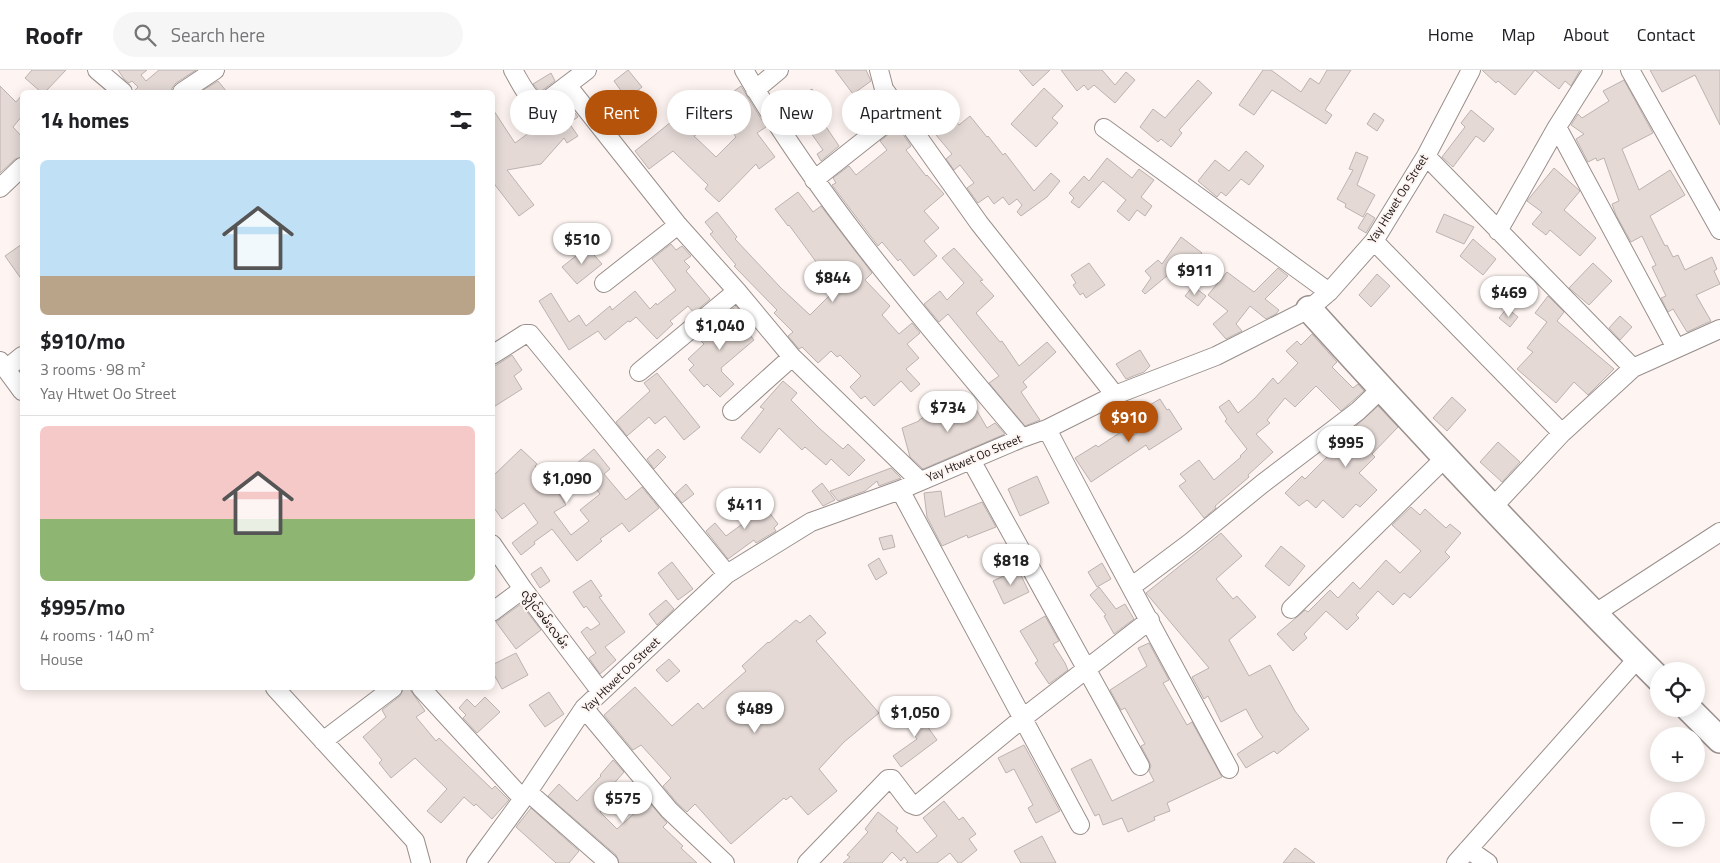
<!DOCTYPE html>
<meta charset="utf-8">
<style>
body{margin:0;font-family:"Titillium Web","Noto Sans Myanmar",sans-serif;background:#f6f6f6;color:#202124;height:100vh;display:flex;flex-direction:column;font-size:19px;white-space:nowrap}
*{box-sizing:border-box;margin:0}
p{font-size:16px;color:#757577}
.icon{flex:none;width:28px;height:28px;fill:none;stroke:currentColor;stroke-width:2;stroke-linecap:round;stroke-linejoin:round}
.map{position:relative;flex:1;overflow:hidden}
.side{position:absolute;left:20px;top:20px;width:475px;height:600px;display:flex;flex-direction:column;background:#fff;border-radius:8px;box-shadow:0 2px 12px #0003}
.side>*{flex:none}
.banner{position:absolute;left:510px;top:20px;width:475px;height:45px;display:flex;gap:10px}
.buttons{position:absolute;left:1650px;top:592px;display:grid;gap:10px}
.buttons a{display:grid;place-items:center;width:55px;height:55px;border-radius:50%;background:#fff;box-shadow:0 2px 12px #0003;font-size:25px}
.price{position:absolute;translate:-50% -42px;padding:0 11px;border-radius:18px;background:#fff;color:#222;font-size:16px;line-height:32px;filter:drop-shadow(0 1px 2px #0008)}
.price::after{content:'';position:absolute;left:50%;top:30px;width:15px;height:11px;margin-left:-8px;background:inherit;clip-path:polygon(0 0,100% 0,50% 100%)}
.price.active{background:#b45309;color:#fff}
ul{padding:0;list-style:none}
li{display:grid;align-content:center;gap:10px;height:265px;padding:0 20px}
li+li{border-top:1px solid #e0e0e0}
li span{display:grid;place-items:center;height:155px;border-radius:8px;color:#555}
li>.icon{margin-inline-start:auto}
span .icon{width:90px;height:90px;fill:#fffc;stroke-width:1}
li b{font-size:21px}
h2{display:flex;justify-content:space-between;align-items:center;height:60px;padding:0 20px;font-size:21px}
.tag{padding:0 18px;border-radius:22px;background:#fff;box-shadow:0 2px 12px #0003;font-size:18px;line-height:45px}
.tag.active{background:#b45309;color:#fff}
header{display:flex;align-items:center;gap:30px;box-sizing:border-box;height:70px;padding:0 25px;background:#fff;border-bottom:1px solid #e0e0e0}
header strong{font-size:24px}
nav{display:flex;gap:28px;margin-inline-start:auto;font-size:18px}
.search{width:350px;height:45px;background:#f6f6f6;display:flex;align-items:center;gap:12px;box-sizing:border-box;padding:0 18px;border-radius:28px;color:#757577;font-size:19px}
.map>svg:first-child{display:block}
.building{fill:#e4d9d5;stroke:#bcb2af;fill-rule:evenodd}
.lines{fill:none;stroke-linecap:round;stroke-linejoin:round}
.street-casing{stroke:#998f8c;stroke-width:20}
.secondary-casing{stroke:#998f8c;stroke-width:28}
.street{stroke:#fff;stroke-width:18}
.secondary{stroke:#fff;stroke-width:25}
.labels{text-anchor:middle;stroke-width:4;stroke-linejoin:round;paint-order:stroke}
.street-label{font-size:12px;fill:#1b1716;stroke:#fef5f2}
</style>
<header>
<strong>Roofr</strong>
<div class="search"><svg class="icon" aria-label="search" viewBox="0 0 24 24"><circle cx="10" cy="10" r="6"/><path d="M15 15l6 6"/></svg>Search here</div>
<nav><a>Home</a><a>Map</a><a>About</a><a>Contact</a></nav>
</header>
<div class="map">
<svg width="1720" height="793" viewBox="0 0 1720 793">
<rect width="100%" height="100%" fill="#fef5f2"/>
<path class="building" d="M32,0H66L45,22H41L25,8Z
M118,0H147L141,5L146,11L159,0H196L176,13L172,18L171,22H133L138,17L132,11L129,13L124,9Z
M628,0L642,17L627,29L614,11Z
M835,0H866L871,11L853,24Z
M1019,0H1050L1033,16Z
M1061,0H1102L1115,15L1126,2L1135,10L1115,33L1094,15L1088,20L1084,15L1077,21Z
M1263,0H1271L1301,22L1310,8L1319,14L1327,0H1351L1325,40L1332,45L1326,54L1272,20L1254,45L1239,35Z
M1482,0H1580L1571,16L1565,11L1559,19L1535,0L1515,25L1498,11L1496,13Z
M1650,0H1720V55L1695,5L1662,22Z
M551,3L555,11L540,22L533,14Z
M1198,10L1212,23L1179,60L1182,63L1171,77L1161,69L1158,72L1140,57L1153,39L1165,48Z
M1624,10L1653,63L1622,79L1639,120L1670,100L1685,125L1650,146L1665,176L1667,175L1673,187L1678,185L1685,200L1712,187L1717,199L1714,201L1720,214L1696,225L1711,251L1687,262L1673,239L1668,242L1661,228L1666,226L1652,197L1656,195L1642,166L1631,172L1616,145L1612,134L1619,131L1604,88L1597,91L1596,88L1588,92L1576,69L1584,64L1571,55L1578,44L1582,48L1609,31L1603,21Z
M218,11L227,22H200Z
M0,16L16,32L22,25V46L13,57L22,67V87L15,89L0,103Z
M741,16L766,57L757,63L775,87L759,99L756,94L719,132L705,119L708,115L673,81L649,99L635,81L671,52L694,39L699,47ZM723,49L736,67L716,87L694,66Z
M1044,18L1063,36L1052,48L1058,53L1036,77L1011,54Z
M812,19L827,43L820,48L839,76L821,91L817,84L823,80L806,56L796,63L780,39Z
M565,30L578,47L569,53L578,66L567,73L564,68L541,94L507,100L534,135L519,146L492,111V38L515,73L548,49L544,44Z
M881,34L886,40L869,53L864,46Z
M1471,40L1494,59L1484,72L1476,66L1453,97L1442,87L1465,57L1461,53Z
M949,43L959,55L970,46L987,67L988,66L1003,85L1005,83L1034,121L1051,103L1060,111L1047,127L1021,146L1017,142L1022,135L1017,129L1009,135L1003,127L994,134L988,126L978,133L967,118L974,113L960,95L954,100L946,89L952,84L931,59Z
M1374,43L1384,50L1377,61L1367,54Z
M898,57L911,76L906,80L926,106L927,105L944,124L924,141L939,158L924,171L937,186L914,206L900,189L898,191L882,172L878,176L832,115L836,113L833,108L849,96L856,105L887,80L880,71Z
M1246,81L1264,96L1249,115L1241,109L1226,126L1221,122L1217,127L1198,111L1215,90L1229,101Z
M1356,82L1368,87L1357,115L1375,125L1363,147L1345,137L1346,134L1337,129L1353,100L1349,99Z
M1107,88L1132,108L1139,99L1154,110L1141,127L1152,136L1145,146L1137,140L1129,151L1117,141L1126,130L1103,111L1079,138L1071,132L1074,128L1069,123L1084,106L1089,111Z
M1554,98L1580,121L1564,140L1596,168L1580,186L1550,160L1546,165L1532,154L1542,142L1527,131Z
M798,122L813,142L821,136L872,203L865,210L890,236L882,245L899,264L912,253L920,263L907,274L919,288L906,299L920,314L911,322L901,311L874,336L865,326L861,329L850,317L861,306L840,285L837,287L831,281L818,293L802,277L799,279L788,266L793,262L774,243L777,240L734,196L736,195L710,164L713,162L705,152L717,142L737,167L735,169L781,218L810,245L836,219L789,155L788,156L775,139Z
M1367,143L1375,148L1366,163L1358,158Z
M1444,144L1474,157L1464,174L1436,162Z
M1181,167L1202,183L1184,207L1174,200L1145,224L1142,221L1151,208L1145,201L1158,190L1162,194Z
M1473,169L1496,189L1483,205L1460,186Z
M22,174V210L5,186Z
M671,174L676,180L682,176L691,186L684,191L690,197L686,201L710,229L694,243L688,236L670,251L673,254L657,269L636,247L630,252L628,251L605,270L598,261L569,280L539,231L551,223L569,252L579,245L586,256L610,236L612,240L635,221L650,239L656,233L657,235L676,220L652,189Z
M587,177L602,194L577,214L562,197Z
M954,178L983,210L980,211L994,226L976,243L1000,272L1002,271L1019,296L1047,272L1056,282L1023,312L1027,317L1021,322L1040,350L1025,356L989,313L999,306L948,244L939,252L924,234L940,221L947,230L964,213L942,188Z
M1089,193L1105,215L1086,228L1083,223L1080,225L1073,215L1076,213L1071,205Z
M1593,193L1612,211L1589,235L1569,218Z
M1278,198L1288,206L1265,229L1279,240L1276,244L1266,249L1250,236L1236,254L1242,261L1226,269L1213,254L1228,241L1208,225L1227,202L1254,222Z
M1377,204L1390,216L1371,237L1359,225Z
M1193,216L1206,226L1198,236L1185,226Z
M1548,226L1564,242L1557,251L1614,299L1588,325L1574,312L1556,333L1517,299L1533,282L1527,278L1547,252L1535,243Z
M736,236L745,247L739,251L754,270L721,298L722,300L721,301L734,314L720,327L707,314L704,317L689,300L694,295L688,289L704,274L699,269L709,261L708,259Z
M1507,238L1518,247L1510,257L1499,248Z
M1620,246L1632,257L1620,270L1609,258Z
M1312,264L1337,292L1332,297L1353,318L1358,314L1364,321L1341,341L1316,316L1295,337L1285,328L1267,350L1270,353L1256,364L1273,382L1248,405L1249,407L1215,436L1216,438L1204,448L1179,416L1186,411L1180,404L1199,390L1214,410L1241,387L1240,386L1247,379L1225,351L1227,349L1219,337L1229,330L1238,343L1255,328L1273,308L1278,314L1298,293L1286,281L1297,271L1301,275Z
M1140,280L1150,296L1144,302L1126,309L1116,294Z
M512,285L522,300L514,306L522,319L492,338V298Z
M657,303L700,357L684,370L665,346L655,354L649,347L627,366L616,352L650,321L644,313Z
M783,311L797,323L791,330L819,358L843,379L848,374L865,390L849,406L831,389L826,395L805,377L802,380L779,358L760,383L741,368L764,339L760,337Z
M966,322L987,358L995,353L1005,364L923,399L910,387L902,358L919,351V350Z
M1452,327L1466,340L1447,361L1433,348Z
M1160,329L1167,340L1169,339L1182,359L1149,380L1146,375L1091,412L1075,388L1096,375L1098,377L1127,358L1132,366L1153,353L1151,350L1155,348L1148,336Z
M1378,336L1398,357L1372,384L1375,387L1359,403L1377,420L1360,437L1356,434L1343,448L1323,430L1316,438L1307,430L1299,436L1285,423L1302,406L1305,409L1336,378L1337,379L1358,358L1356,356Z
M1498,372L1520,392L1502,412L1480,392Z
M521,379L537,394L535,396L554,424L558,422L566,435L554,442L571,465L589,451L580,440L600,424L576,394L594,379L610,399L604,404L626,430L642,417L659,438L629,462L622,453L600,469L602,471L577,491L552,459L534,472L535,474L521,485L512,473L538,453L524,433L502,449L492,435V407Z
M658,379L666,387L654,399L647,389Z
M891,398L901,408L879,416L877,411L865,421L838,431L830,421Z
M1037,406L1049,433L1020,446L1008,419Z
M822,413L835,430L823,436L812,421Z
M686,414L694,424L682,433L675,424Z
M941,421L945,447L982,432L996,457L968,468L967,465L942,476L927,447L924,423Z
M759,429L778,454L774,458L776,461L756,473L754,470L728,489L706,461L715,453L726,466L745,452L739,444Z
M1411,437L1420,445L1425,439L1446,458L1450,454L1461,463L1445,482L1450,487L1410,528L1404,523L1393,535L1378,521L1356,545L1359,548L1347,560L1326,541L1304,564L1307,568L1293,581L1277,564L1305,540L1308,542L1330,520L1338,528L1353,512L1360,519L1386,490L1400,503L1421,481L1392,455Z
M1221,463L1242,486L1216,509L1233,529L1237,526L1256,547L1229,570L1249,606L1270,595L1295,641L1309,659L1277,684L1274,681L1246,698L1237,684L1263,667L1257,659L1246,639L1221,652L1208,626L1204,629L1192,607L1209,598L1146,523Z
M892,465L895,477L883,480L879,468Z
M1281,476L1305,496L1289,516L1265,496Z
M879,488L887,503L876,510L868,495Z
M672,492L693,519L678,530L658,503Z
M1102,493L1111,509L1097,517L1088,502Z
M541,497L550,511L540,518L531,504Z
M1018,499L1029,522L1004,534L993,511Z
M591,510L602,526L599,527L625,562L605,577L616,590L600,604L589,588L596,583L581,562L587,557L591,560L600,554L586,536L584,538L573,522Z
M1099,517L1116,539L1125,534L1134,549L1114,564L1104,546L1106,545L1090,525Z
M666,530L674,539L657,555L649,544Z
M521,534L541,560L516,579L496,552Z
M810,545L826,563L816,571L879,643L844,672L819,699L837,721L808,745L791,726L786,730L784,728L731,774L695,734L687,742L677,733L663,716L671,708L641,675L633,680L604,645L635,617L672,656L698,633L703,639L746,601L742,596L768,572L769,573L796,550L800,553Z
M1045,546L1059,571L1053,574L1065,593L1068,600L1049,614L1035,593L1038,591L1020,561Z
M1149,573L1169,610L1163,613L1187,655L1192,652L1222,707L1167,733L1170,741L1154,747L1155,750L1128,762L1122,748L1103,755L1099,744L1095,746L1071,699L1091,689L1112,731L1154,711L1149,701L1151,696L1149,691L1141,676L1145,674L1125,638L1121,640L1110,620L1147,596L1138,578Z
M516,583L528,605L502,619L492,601V595Z
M669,589L680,601L667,612L656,600Z
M404,618H409L425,641L416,647L436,671L439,668L492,719L495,716L509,730L492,749L476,734L474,736L464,727L441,753L427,741L447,719L415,688L391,708L379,693L382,690L363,667L386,647L382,640L400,626Z
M549,622L564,644L545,657L529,635Z
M485,627L500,642L477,663L463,648L466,645L459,638L467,629L475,637Z
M915,639L937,670L901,697L893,686L917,669L902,649Z
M1024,675L1060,741L1036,753L1028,738L1033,735L1014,699L1006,703L998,688Z
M613,690L624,702L610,718L617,725L600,742L617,759L648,731L667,753L663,757L683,776L681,778L697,793H619L616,785L548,726L559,714L577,731L601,706L600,705Z
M944,731L959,750L963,747L976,764L969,769L977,780L961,793H958L950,783L937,793H906L908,792L904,787L901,791L892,782L882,793H843L850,787L847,785L868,762L865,759L878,742L898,758L896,761L917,783L937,766L923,748Z
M531,738L579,781L569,793H556L516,757Z
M1042,766L1056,793H1021L1014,781Z
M1295,778L1315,793H1283Z"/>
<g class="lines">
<defs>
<path id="street" d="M97,0L123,22
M513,0C520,12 525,24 536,33L545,32L587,0
M744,0C821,133 923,250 1022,368
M879,0L884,19L979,153L1115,325
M1630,0L1720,160
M567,15L678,155L737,221L792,287L920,411
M755,20L779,0
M182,22L215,0
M1557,57L1676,278
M1104,58L1329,222
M1426,86L1633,298
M814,110L900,42
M0,118L22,97
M1498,161L1557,57L1593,0
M1374,171L1562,363
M604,213L678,155
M492,285L525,264H530L727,504
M0,291L22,321
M6,299L22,286
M639,302L737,221
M732,341L792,287
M1047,359C1106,473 1168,585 1229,699
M971,390L1140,696
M900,420L1080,755
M1493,437L1562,363L1633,298L1720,259
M492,474L523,519L601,622
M1131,517L1191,472L1262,414L1358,341L1381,319
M1291,539L1446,387
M492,542L523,519
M1594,544L1720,462
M275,618L415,771L421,793
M421,618L523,729
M584,638L669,740L725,793
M323,671L393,618
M528,722L609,793
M1468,779L1488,793
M476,793L528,722L584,638L727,504L811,452L900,420L1022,368L1047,359L1115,325L1216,286L1309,239L1329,222L1374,171L1426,86L1471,0
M807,793L888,709H892L911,734L916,736L1023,648L1150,550
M1456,793L1638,588"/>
<path id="secondary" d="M1309,239C1423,365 1539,489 1659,609
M1689,639L1720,670"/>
</defs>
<use href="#street" class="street-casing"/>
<use href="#secondary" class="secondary-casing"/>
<use href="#street" class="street"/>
<use href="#secondary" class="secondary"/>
</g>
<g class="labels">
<g class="street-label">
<text transform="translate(1398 129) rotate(-58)" y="4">Yay Htwet Oo Street</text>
<text transform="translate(974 388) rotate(-23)" y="4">Yay Htwet Oo Street</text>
<text transform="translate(545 549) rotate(53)" y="4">လွိုင်ခမ်းလမ်း</text>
<text transform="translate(621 605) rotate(-44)" y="4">Yay Htwet Oo Street</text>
</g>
</g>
</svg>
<div class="buttons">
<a><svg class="icon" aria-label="locate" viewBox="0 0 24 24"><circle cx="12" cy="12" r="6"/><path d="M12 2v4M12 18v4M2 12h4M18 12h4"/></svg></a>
<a>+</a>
<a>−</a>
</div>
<b class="price" style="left:582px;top:195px">$510</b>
<b class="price" style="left:1195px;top:226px">$911</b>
<b class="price" style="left:833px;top:233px">$844</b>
<b class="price" style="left:1509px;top:248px">$469</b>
<b class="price" style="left:720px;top:281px">$1,040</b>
<b class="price" style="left:948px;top:363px">$734</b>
<b class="price active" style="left:1129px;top:373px">$910</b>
<b class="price" style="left:1346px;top:398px">$995</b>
<b class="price" style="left:567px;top:434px">$1,090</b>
<b class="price" style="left:745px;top:460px">$411</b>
<b class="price" style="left:1011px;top:516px">$818</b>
<b class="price" style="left:755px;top:664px">$489</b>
<b class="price" style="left:915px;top:668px">$1,050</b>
<b class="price" style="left:623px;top:754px">$575</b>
<div class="banner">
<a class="tag">Buy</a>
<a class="tag active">Rent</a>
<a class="tag">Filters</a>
<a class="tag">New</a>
<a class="tag">Apartment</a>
</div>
<section class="side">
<h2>14 homes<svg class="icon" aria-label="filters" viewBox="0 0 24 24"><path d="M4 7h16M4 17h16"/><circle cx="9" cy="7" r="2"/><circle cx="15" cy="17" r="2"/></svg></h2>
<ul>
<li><span style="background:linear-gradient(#bfe0f5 75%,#b9a48a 0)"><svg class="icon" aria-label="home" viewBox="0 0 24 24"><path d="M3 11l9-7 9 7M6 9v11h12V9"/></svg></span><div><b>$910/mo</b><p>3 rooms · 98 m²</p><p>Yay Htwet Oo Street</p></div></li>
<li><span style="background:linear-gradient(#f6c9c9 60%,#8fb573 0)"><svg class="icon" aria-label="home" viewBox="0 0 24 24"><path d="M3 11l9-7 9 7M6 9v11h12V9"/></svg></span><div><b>$995/mo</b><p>4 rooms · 140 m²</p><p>House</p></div></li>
</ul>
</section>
</div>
